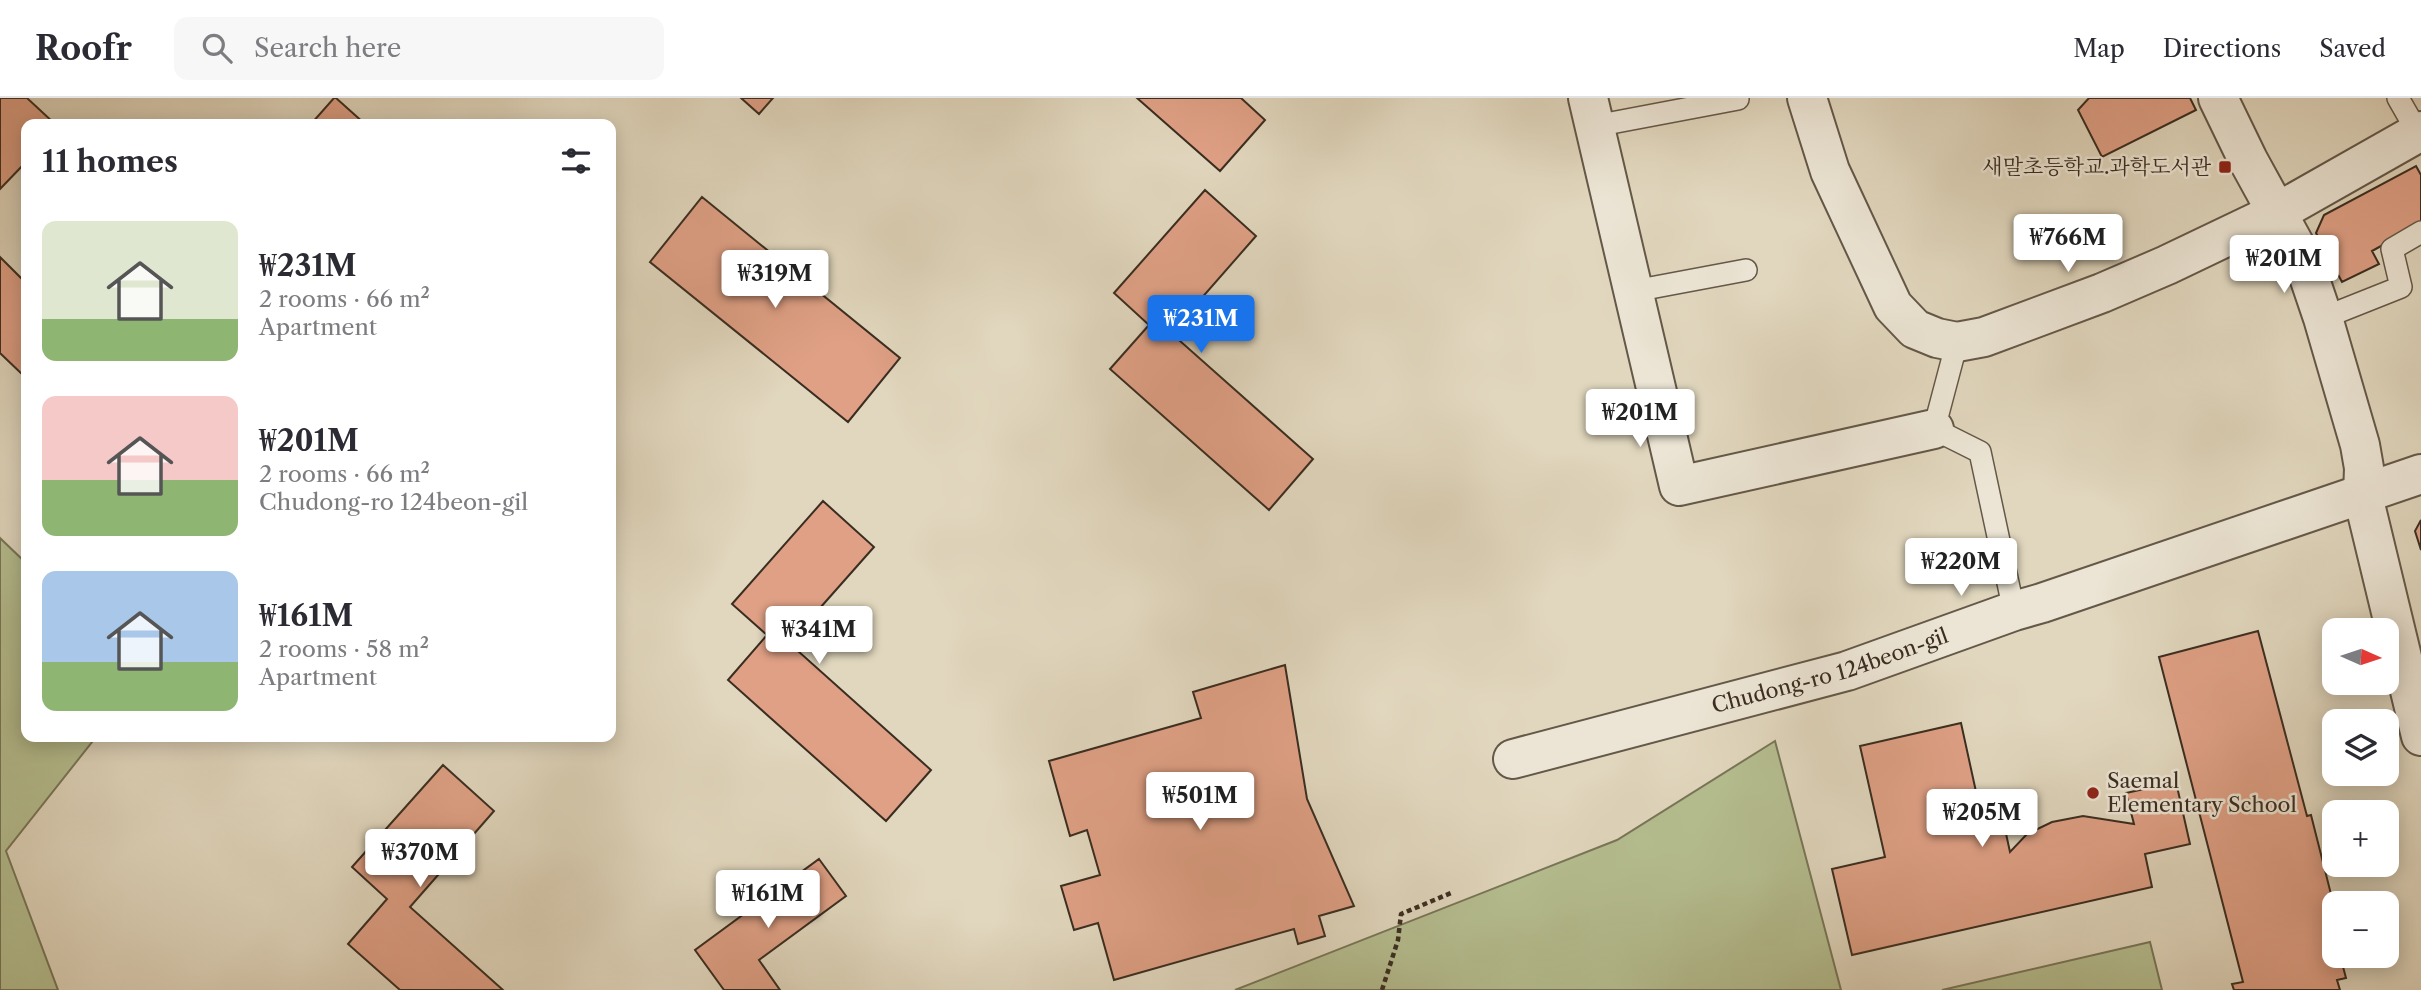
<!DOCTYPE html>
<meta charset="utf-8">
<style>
body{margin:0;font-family:"Libre Caslon Text","Noto Serif KR",serif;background:#f7f7f7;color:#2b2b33;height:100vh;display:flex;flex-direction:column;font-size:26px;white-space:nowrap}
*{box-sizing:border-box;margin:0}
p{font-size:23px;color:#7c7c81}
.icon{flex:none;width:38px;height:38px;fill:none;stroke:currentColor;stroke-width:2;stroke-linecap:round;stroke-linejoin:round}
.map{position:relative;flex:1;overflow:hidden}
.details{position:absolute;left:21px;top:21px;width:595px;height:623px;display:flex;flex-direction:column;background:#fff;border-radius:14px;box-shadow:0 4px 18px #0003}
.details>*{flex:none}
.needle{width:46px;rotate:93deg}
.controls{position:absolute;left:2322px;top:520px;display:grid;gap:14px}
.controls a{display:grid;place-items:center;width:77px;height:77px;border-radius:14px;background:#fff;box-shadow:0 4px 18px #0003;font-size:35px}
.price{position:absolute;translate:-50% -60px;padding:0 16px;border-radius:7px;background:#fff;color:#222;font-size:23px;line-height:46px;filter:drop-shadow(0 2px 4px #0008)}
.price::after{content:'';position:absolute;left:50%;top:42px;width:21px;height:16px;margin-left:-10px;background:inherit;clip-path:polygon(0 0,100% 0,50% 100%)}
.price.selected{background:#1a73e8;color:#fff}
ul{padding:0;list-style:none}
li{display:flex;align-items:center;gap:21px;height:175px;padding:0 21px}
li span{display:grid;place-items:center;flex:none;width:196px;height:140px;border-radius:14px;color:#555}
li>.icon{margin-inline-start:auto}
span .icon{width:84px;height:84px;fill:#fffc;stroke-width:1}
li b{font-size:30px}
h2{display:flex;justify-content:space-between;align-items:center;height:84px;padding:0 21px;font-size:30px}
header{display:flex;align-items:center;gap:42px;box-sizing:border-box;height:98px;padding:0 35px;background:#fff;border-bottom:2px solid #e1e1e2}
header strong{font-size:33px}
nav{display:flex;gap:38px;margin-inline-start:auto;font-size:24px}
.search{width:490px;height:63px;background:#f7f7f7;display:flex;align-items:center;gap:18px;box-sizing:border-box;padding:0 24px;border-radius:14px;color:#7c7c81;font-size:26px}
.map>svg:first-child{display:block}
.green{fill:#b5be90;stroke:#787658;stroke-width:2}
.building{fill:#dfa085;stroke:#3a2d21;stroke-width:2}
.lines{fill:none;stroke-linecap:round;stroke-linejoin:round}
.service-casing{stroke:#645848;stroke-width:24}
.minor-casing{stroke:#645848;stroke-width:42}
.path{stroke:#3a2d21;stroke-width:4.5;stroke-dasharray:5 3.5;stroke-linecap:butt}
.service{stroke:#ece5d5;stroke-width:21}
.minor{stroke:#ece5d5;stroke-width:38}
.poi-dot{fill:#8f2418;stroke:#ece5d5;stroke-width:2.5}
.labels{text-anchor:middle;stroke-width:5;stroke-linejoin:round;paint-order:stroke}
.poi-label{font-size:21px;fill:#3a2d21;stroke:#ece5d5;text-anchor:end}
.street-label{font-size:21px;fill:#3a2d21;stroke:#ece5d5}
</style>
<header>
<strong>Roofr</strong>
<div class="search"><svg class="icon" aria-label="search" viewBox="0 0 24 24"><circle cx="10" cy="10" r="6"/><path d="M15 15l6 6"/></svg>Search here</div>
<nav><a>Map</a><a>Directions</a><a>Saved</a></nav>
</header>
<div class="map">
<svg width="2421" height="892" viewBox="0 0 2421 892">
<rect width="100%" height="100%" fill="#e1d7be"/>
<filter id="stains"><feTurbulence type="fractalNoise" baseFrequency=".00286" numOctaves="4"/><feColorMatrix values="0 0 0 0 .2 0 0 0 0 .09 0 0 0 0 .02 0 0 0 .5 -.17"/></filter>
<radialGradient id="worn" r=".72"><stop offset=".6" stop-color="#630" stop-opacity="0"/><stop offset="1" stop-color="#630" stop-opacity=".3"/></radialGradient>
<path class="green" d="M0,440L26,465V639H96L6,753L58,892H0Z
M1775,643L1841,892H1235L1617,742Z
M2150,844L2162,892H1942Z"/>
<path class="building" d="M0,0H27L55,26H26V64L0,91Z
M334,0H336L365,26H311Z
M741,0H773L759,16Z
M1137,0H1241L1265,22L1220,73Z
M2089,0H2190L2196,12L2102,59L2078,12Z
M2416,68L2421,77V126L2372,153L2379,166L2342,184L2316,135L2324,117Z
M1205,92L1256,138L1171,235L1313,361L1269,412L1110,271L1149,227L1114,195Z
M702,99L900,260L848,324L650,164Z
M0,159L26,185V280L0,255Z
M823,403L874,449L789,545L931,672L886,723L728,582L767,537L732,506Z
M2421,422V452L2415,433Z
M2258,533L2307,718L2311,717L2334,808V858H2347L2349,863L2342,865L2346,880L2337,882L2340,892H2234L2232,886L2243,884L2159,559Z
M1285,567L1307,701L1354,808L1319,818L1325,838L1298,846L1294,831L1114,882L1098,825L1074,832L1061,788L1100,777L1087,732L1070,738L1049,663L1201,620L1193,594Z
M1961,625L1980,712L2000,708L2010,754L2027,736L2052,724L2083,718L2134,726L2126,695L2176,684L2190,746L2145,756L2152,789L1852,857L1832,771L1885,759L1860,648Z
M443,667L494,713L410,809L503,892H400L348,846L387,801L352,769Z
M819,761L846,798L759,862L780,892H724L695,852Z"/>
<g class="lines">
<defs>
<path id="service" d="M2398,0L2418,35
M1595,28L1738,1
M1634,193L1746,172
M2323,220L2401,189L2392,151L2421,134
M1957,244L1934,331L1980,354L2014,513"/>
<g id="minor">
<path d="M1588,0L1679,388L1934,331"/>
<path d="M1807,0L1830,73L1893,208L1915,231L1937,240L1957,244L1984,239L2102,195L2167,167L2278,114L2421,33"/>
<path d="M2218,0L2248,62L2304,164L2323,220L2360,347L2364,370L2363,398L2421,638"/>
<path id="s1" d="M1513,661L1847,573L2014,513L2042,505L2421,376"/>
</g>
</defs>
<use href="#service" class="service-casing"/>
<use href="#minor" class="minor-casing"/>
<path class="path" d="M1382,892L1398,842L1401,816L1451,795"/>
<use href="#service" class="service"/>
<use href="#minor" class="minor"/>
</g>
<g class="poi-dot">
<rect x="2218" y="62" width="14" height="14" rx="3.5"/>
<circle cx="2093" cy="695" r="7"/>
</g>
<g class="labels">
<g class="poi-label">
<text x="2211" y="76">새말초등학교.과학도서관</text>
<text x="2107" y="690" text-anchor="start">Saemal<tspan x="2107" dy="24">Elementary School</tspan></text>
</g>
<g class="street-label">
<text dy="7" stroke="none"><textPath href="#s1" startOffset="329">Chudong-ro 124beon-gil</textPath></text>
</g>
</g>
<rect width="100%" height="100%" filter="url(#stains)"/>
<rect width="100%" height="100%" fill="url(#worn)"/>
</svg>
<div class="controls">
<a><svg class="needle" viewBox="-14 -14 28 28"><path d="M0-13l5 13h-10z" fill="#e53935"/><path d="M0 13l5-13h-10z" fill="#7c7c81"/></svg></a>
<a><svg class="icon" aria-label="layers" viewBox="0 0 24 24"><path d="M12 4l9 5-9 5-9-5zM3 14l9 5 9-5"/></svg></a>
<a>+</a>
<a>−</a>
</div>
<b class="price" style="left:2068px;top:176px">₩766M</b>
<b class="price" style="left:2284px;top:197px">₩201M</b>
<b class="price" style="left:775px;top:212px">₩319M</b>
<b class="price selected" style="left:1201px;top:257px">₩231M</b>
<b class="price" style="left:1640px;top:351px">₩201M</b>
<b class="price" style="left:1961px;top:500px">₩220M</b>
<b class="price" style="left:819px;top:568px">₩341M</b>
<b class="price" style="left:1200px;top:734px">₩501M</b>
<b class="price" style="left:1982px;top:751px">₩205M</b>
<b class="price" style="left:420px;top:791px">₩370M</b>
<b class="price" style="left:768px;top:832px">₩161M</b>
<section class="details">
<h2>11 homes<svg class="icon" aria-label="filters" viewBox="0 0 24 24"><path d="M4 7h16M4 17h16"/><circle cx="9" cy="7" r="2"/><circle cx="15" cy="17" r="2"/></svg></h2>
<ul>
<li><span style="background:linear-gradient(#dfe7d0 70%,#8fb573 0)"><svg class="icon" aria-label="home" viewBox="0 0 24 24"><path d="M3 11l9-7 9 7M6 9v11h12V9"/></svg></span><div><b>₩231M</b><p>2 rooms · 66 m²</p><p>Apartment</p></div></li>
<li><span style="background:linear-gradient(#f6c9c9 60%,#8fb573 0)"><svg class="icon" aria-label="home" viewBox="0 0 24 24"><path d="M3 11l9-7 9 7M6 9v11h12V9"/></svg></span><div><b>₩201M</b><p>2 rooms · 66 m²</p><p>Chudong-ro 124beon-gil</p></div></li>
<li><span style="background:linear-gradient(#a9c7e8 65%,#8fb573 0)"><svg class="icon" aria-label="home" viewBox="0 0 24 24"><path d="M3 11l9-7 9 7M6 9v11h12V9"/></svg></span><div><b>₩161M</b><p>2 rooms · 58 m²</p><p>Apartment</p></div></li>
</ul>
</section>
</div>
